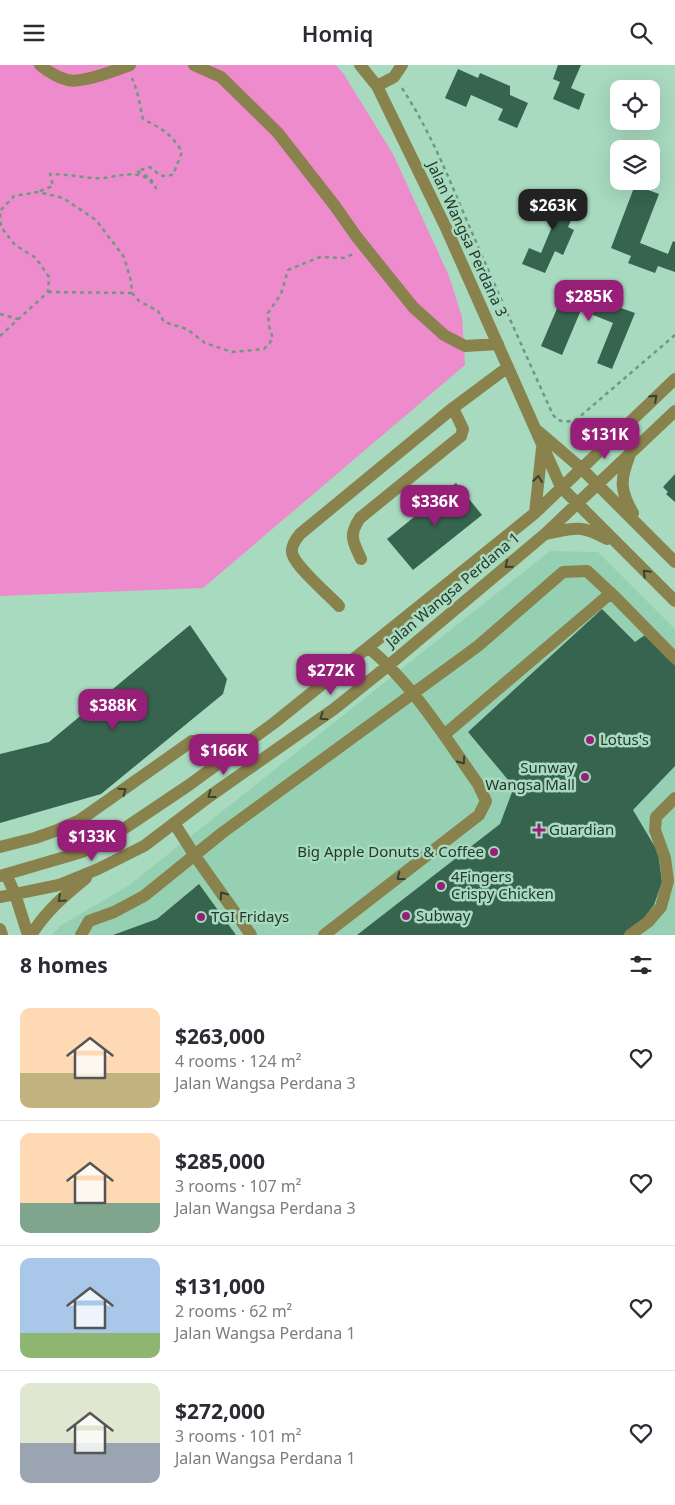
<!DOCTYPE html>
<meta charset="utf-8">
<style>
body{margin:0;font-family:"Noto Sans",sans-serif;background:#f2f2f3;color:#2b2b33;height:100vh;display:flex;flex-direction:column;font-size:19px;white-space:nowrap}
*{box-sizing:border-box;margin:0}
p{font-size:16px;color:#7c7c81}
.icon{flex:none;width:28px;height:28px;fill:none;stroke:currentColor;stroke-width:2;stroke-linecap:round;stroke-linejoin:round}
.map{position:relative;height:870px;overflow:hidden}
.side{display:flex;flex-direction:column;background:#fff;flex:1}
.side>*{flex:none}
.fabs{position:absolute;left:610px;top:15px;display:grid;gap:10px}
.fabs a{display:grid;place-items:center;width:50px;height:50px;border-radius:10px;background:#fff;box-shadow:0 5px 20px #0002;font-size:25px}
.price{position:absolute;translate:-50% -42px;padding:0 11px;border-radius:10px;background:#981f78;color:#fff;font-size:16px;line-height:32px;filter:drop-shadow(0 1px 2px #0008)}
.price::after{content:'';position:absolute;left:50%;top:30px;width:15px;height:11px;margin-left:-8px;background:inherit;clip-path:polygon(0 0,100% 0,50% 100%)}
.price.selected{background:#222;color:#fff}
ul{padding:0;list-style:none}
li{display:flex;align-items:center;gap:15px;height:125px;padding:0 20px}
li+li{border-top:1px solid #e1e1e2}
li span{display:grid;place-items:center;flex:none;width:140px;height:100px;border-radius:10px;color:#555}
li>.icon{margin-inline-start:auto}
span .icon{width:60px;height:60px;fill:#fffc;stroke-width:1}
li b{font-size:21px}
h2{display:flex;justify-content:space-between;align-items:center;height:60px;padding:0 20px;font-size:21px}
header{display:flex;justify-content:space-between;align-items:center;height:65px;padding:0 20px;background:#fff;font-size:22px;font-weight:600}
.map>svg:first-child{display:block}
.built{fill:#96d0b2}
.green{fill:#ee8bcc}
.building{fill:#36644e}
.lines{fill:none;stroke-linecap:round;stroke-linejoin:round}
.path{stroke:#719783;stroke-width:2.5;stroke-dasharray:4 4;stroke-linecap:butt}
.minor{stroke:#89824d;stroke-width:12}
.oneway{stroke:#334332}
.poi-dot{fill:#981f78;stroke:#a8dabf;stroke-width:2}
.labels{text-anchor:middle;stroke-width:5;stroke-linejoin:round;paint-order:stroke}
.street-label{font-size:15px;fill:#24382d;stroke:#a8dabf}
.poi-label{font-size:15px;fill:#24382d;stroke:#a8dabf;text-anchor:start}
</style>
<header><svg class="icon" aria-label="menu" viewBox="0 0 24 24"><path d="M4 6h16M4 12h16M4 18h16"/></svg>Homiq<svg class="icon" aria-label="search" viewBox="0 0 24 24"><circle cx="10" cy="10" r="6"/><path d="M15 15l6 6"/></svg></header>
<div class="map">
<svg width="675" height="870" viewBox="0 0 675 870">
<rect width="100%" height="100%" fill="#a8dabf"/>
<path class="built" d="M550,486L598,487L675,564V870H52L60,861L128,821Z"/>
<path class="green" d="M0,0H336L343,8L393,89L449,211L462,252L465,300L203,523L0,531Z"/>
<path class="building" d="M558,0H581L571,23L585,29L579,45L553,34L560,17L553,14Z
M458,4L478,13L480,8L510,21V30L528,38L517,63L498,55L503,44L471,30L466,42L445,33Z
M635,120L659,129L640,178L668,189L673,176L675,177V207L658,201L655,208L628,198L631,191L611,183Z
M547,127L578,140L568,162L574,165L563,190L555,186L545,208L522,199L529,183L541,188L554,157L537,150Z
M567,220L587,229L590,222L621,234L618,242L635,248L612,304L597,298L613,258L581,245L562,290L541,281Z
M675,409V437L666,429L668,427L663,422Z
M456,418L482,450L413,505L387,474Z
M602,544L635,577L645,570L675,600V701L633,745L658,787L662,817L654,840L637,862L627,870H357L500,759L514,722L468,667Z
M190,560L227,614L223,629L101,729L0,758V689L49,677Z
M199,819L236,870H113L157,854Z"/>
<g class="lines">
<path class="path" d="M402,23C430,66 447,109 467,156C495,221 524,286 553,350C560,358 567,358 577,354L675,270
M40,126L53,121L50,109C65,109 79,112 94,113C110,115 133,103 148,114C151,116 153,120 156,123L150,113L137,106L150,102L161,111L173,110L182,87C171,68 162,64 143,54L137,26L132,13
M48,227L132,228
M0,249L18,254
M0,271L48,227L49,212L36,193L15,180L1,162L0,146L14,131L38,127L63,133L96,155L124,192L131,216L132,228L139,236L158,246L164,257L187,264L205,278L232,287L264,284L273,274L269,261L268,248L281,229L288,205L320,192L344,193L353,189"/>
<path class="minor" d="M40,0C47,6 59,13 68,15C81,19 116,5 130,0
M194,0L221,12L278,68L335,141L356,171L413,242L444,270L465,281L498,279
M360,0L377,21L447,165L561,422L675,536
M377,21L394,12L402,0
M539,367L581,403L675,497
M629,392C620,415 620,426 633,448
M535,448L542,383
M545,469C575,463 579,459 607,474
M361,494C353,476 348,471 360,453L461,371L463,364L453,343
M339,541C329,530 293,500 292,487C291,481 296,474 300,469L453,343L508,302
M444,670L611,528
M174,758L195,791L251,870
M0,782L35,773L55,766L80,755L192,676L246,677
M6,809L15,829L28,870
M0,811L82,787L128,761L189,720L274,658L535,448L675,314
M0,832L59,820L98,804L144,781L210,731L334,644L389,600L545,469L675,346
M0,864L2,870
M31,870C47,845 64,831 86,813
M81,870L89,856L114,847L144,831L222,768L478,581L563,507L587,506L616,533L675,593
M324,870L479,750L486,736L478,719C445,672 414,621 369,583
M630,870L648,857L661,842L668,816L665,793L655,765L656,752L675,733"/>
</g>
<defs><path id="oneway-chevron" d="M-2-3.5L2.5 0L-2 3.5" fill="none" stroke-width="1.6" stroke-linecap="round" stroke-linejoin="round" transform="scale(1.25)"/></defs>
<g class="oneway">
<use href="#oneway-chevron" transform="translate(654 333) rotate(-43)"/>
<use href="#oneway-chevron" transform="translate(538 414) rotate(-83)"/>
<use href="#oneway-chevron" transform="translate(508 500) rotate(140)"/>
<use href="#oneway-chevron" transform="translate(646 508) rotate(-135)"/>
<use href="#oneway-chevron" transform="translate(323 652) rotate(145)"/>
<use href="#oneway-chevron" transform="translate(462 696) rotate(55)"/>
<use href="#oneway-chevron" transform="translate(123 726) rotate(-35)"/>
<use href="#oneway-chevron" transform="translate(211 730) rotate(144)"/>
<use href="#oneway-chevron" transform="translate(400 812) rotate(143)"/>
<use href="#oneway-chevron" transform="translate(223 830) rotate(-125)"/>
<use href="#oneway-chevron" transform="translate(61 834) rotate(138)"/>
</g>
<g class="poi-dot">
<circle cx="590" cy="675" r="5"/>
<circle cx="585" cy="712" r="5"/>
<path d="M536.5 757.5h5v5h5v5h-5v5h-5v-5h-5v-5h5z"/>
<circle cx="494" cy="787" r="5"/>
<circle cx="441" cy="821" r="5"/>
<circle cx="406" cy="851" r="5"/>
<circle cx="201" cy="852" r="5"/>
</g>
<g class="labels">
<g class="street-label">
<text transform="translate(467 174) rotate(65)" y="5">Jalan Wangsa Perdana 3</text>
<text transform="translate(453 525) rotate(-40)" y="5">Jalan Wangsa Perdana 1</text>
</g>
<g class="poi-label">
<text x="600" y="680">Lotus's</text>
<text x="575" y="708" text-anchor="end">Sunway<tspan x="575" dy="17">Wangsa Mall</tspan></text>
<text x="549" y="770">Guardian</text>
<text x="484" y="792" text-anchor="end">Big Apple Donuts &amp; Coffee</text>
<text x="451" y="817">4Fingers<tspan x="451" dy="17">Crispy Chicken</tspan></text>
<text x="416" y="856">Subway</text>
<text x="211" y="857">TGI Fridays</text>
</g>
</g>
</svg>
<div class="fabs">
<a><svg class="icon" aria-label="locate" viewBox="0 0 24 24"><circle cx="12" cy="12" r="6"/><path d="M12 2v4M12 18v4M2 12h4M18 12h4"/></svg></a>
<a><svg class="icon" aria-label="layers" viewBox="0 0 24 24"><path d="M12 4l9 5-9 5-9-5zM3 14l9 5 9-5"/></svg></a>
</div>
<b class="price selected" style="left:553px;top:166px">$263K</b>
<b class="price" style="left:589px;top:257px">$285K</b>
<b class="price" style="left:605px;top:395px">$131K</b>
<b class="price" style="left:435px;top:462px">$336K</b>
<b class="price" style="left:331px;top:631px">$272K</b>
<b class="price" style="left:113px;top:666px">$388K</b>
<b class="price" style="left:224px;top:711px">$166K</b>
<b class="price" style="left:92px;top:797px">$133K</b>
</div>
<section class="side">
<h2>8 homes<svg class="icon" aria-label="filters" viewBox="0 0 24 24"><path d="M4 7h16M4 17h16"/><circle cx="9" cy="7" r="2"/><circle cx="15" cy="17" r="2"/></svg></h2>
<ul>
<li><span style="background:linear-gradient(#ffd9b3 65%,#c2b280 0)"><svg class="icon" aria-label="home" viewBox="0 0 24 24"><path d="M3 11l9-7 9 7M6 9v11h12V9"/></svg></span><div><b>$263,000</b><p>4 rooms · 124 m²</p><p>Jalan Wangsa Perdana 3</p></div><svg class="icon" aria-label="heart" viewBox="0 0 24 24"><path d="M12 20l-8-8c-3-5 5-10 8-4 3-6 11-1 8 4z"/></svg></li>
<li><span style="background:linear-gradient(#ffd9b3 70%,#7fa58c 0)"><svg class="icon" aria-label="home" viewBox="0 0 24 24"><path d="M3 11l9-7 9 7M6 9v11h12V9"/></svg></span><div><b>$285,000</b><p>3 rooms · 107 m²</p><p>Jalan Wangsa Perdana 3</p></div><svg class="icon" aria-label="heart" viewBox="0 0 24 24"><path d="M12 20l-8-8c-3-5 5-10 8-4 3-6 11-1 8 4z"/></svg></li>
<li><span style="background:linear-gradient(#a9c7e8 75%,#8fb573 0)"><svg class="icon" aria-label="home" viewBox="0 0 24 24"><path d="M3 11l9-7 9 7M6 9v11h12V9"/></svg></span><div><b>$131,000</b><p>2 rooms · 62 m²</p><p>Jalan Wangsa Perdana 1</p></div><svg class="icon" aria-label="heart" viewBox="0 0 24 24"><path d="M12 20l-8-8c-3-5 5-10 8-4 3-6 11-1 8 4z"/></svg></li>
<li><span style="background:linear-gradient(#dfe7d0 60%,#9aa5b1 0)"><svg class="icon" aria-label="home" viewBox="0 0 24 24"><path d="M3 11l9-7 9 7M6 9v11h12V9"/></svg></span><div><b>$272,000</b><p>3 rooms · 101 m²</p><p>Jalan Wangsa Perdana 1</p></div><svg class="icon" aria-label="heart" viewBox="0 0 24 24"><path d="M12 20l-8-8c-3-5 5-10 8-4 3-6 11-1 8 4z"/></svg></li>
</ul>
</section>
